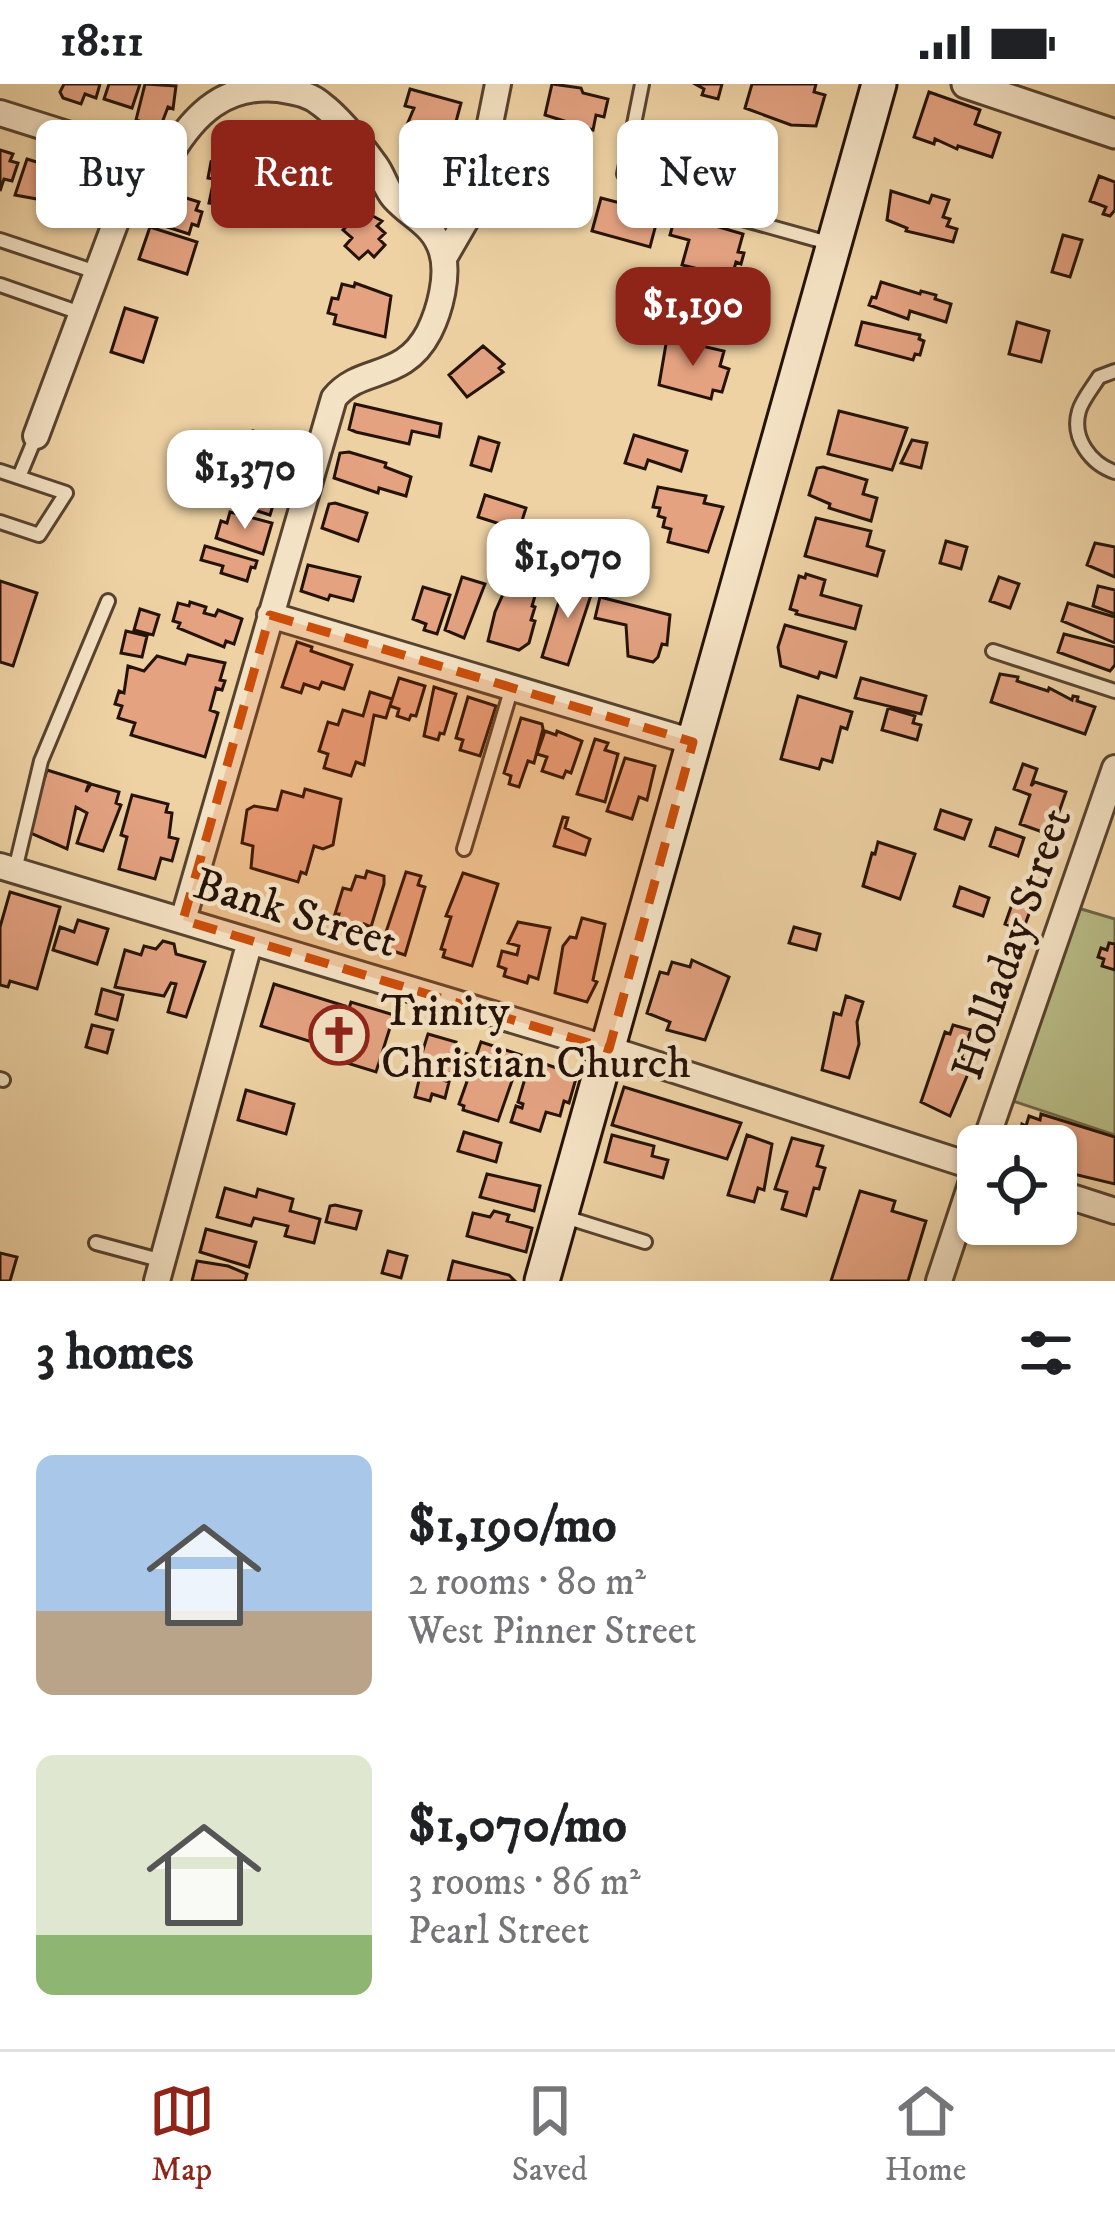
<!DOCTYPE html>
<meta charset="utf-8">
<style>
body{margin:0;font-family:"IM FELL DW Pica",serif;background:#f6f6f6;color:#202124;height:100vh;display:flex;flex-direction:column;font-size:45px;white-space:nowrap}
*{box-sizing:border-box;margin:0}
p{font-size:39px;color:#757577}
.icon{flex:none;width:66px;height:66px;fill:none;stroke:currentColor;stroke-width:2;stroke-linecap:round;stroke-linejoin:round}
.map{position:relative;height:1197px;overflow:hidden}
.side{display:flex;flex-direction:column;background:#fff;flex:1}
.side>*{flex:none}
.guide{position:absolute;left:36px;top:36px;width:1044px;height:108px;display:flex;gap:24px}
.tools{position:absolute;left:957px;top:1041px;display:grid;gap:24px}
.tools a{display:grid;place-items:center;width:120px;height:120px;border-radius:18px;background:#fff;box-shadow:0 3px 9px #0004;font-size:60px}
.price{position:absolute;translate:-50% -102px;padding:0 27px;border-radius:24px;background:#fff;color:#222;font-size:39px;line-height:78px;filter:drop-shadow(0 3px 6px #0008)}
.price::after{content:'';position:absolute;left:50%;top:72px;width:36px;height:27px;margin-left:-18px;background:inherit;clip-path:polygon(0 0,100% 0,50% 100%)}
.price.current{background:#8f2418;color:#fff}
ul{padding:0;list-style:none}
li{display:flex;align-items:center;gap:36px;height:300px;padding:0 36px}
li span{display:grid;place-items:center;flex:none;width:336px;height:240px;border-radius:18px;color:#555}
li>.icon{margin-inline-start:auto}
span .icon{width:144px;height:144px;fill:#fffc;stroke-width:1}
li b{font-size:51px}
h2{display:flex;justify-content:space-between;align-items:center;height:144px;padding:0 36px;font-size:51px}
.tag{padding:0 42px;border-radius:18px;background:#fff;box-shadow:0 3px 9px #0004;font-size:42px;line-height:108px}
.tag.current{background:#8f2418;color:#fff}
.status{display:flex;justify-content:space-between;align-items:center;height:84px;padding:0 60px;background:#fff;direction:ltr}
.status svg{height:33px;fill:currentColor}
.tab-bar{display:flex;justify-content:space-around;align-items:center;height:168px;border-top:3px solid #e0e0e0;background:#fff;font-size:33px;color:#757577}
.tab-bar a{display:grid;justify-items:center;gap:6px}
.tab-bar .current{color:#8f2418}
.map>svg:first-child{display:block}
.green{fill:#b8bc86;stroke:#6e6747;stroke-width:3}
.building{fill:#e4a281;stroke:#251208;stroke-width:3}
.lines{fill:none;stroke-linecap:round;stroke-linejoin:round}
.service-casing{stroke:#57422f;stroke-width:18}
.minor-casing{stroke:#57422f;stroke-width:30}
.tertiary-casing{stroke:#57422f;stroke-width:33}
.secondary-casing{stroke:#251208;stroke-width:39}
.service{stroke:#f4e2c4;stroke-width:12}
.minor{stroke:#f4e2c4;stroke-width:24}
.tertiary{stroke:#f4e2c4;stroke-width:27}
.secondary{stroke:#f4e2c4;stroke-width:33}
.marked{fill:#cb4e0b;fill-opacity:0.2;stroke:#cb4e0b;stroke-width:9;stroke-dasharray:24 15;stroke-linejoin:round}
.labels{text-anchor:middle;stroke-width:9;stroke-linejoin:round;paint-order:stroke}
.street-label{font-size:45px;fill:#251208;stroke:#f4e2c4}
.poi-label{font-size:45px;fill:#251208;stroke:#f4e2c4;text-anchor:start}
</style>
<div class="status"><b>18:11</b><svg viewBox="0 0 49 12"><path d="M0 12V9h3v3zM5 12V6h3v6zM10 12V3h3v9zM15 12V0h3v12zM26 1h20v11H26zM47 4h2v5h-2z"/></svg></div>
<div class="map">
<svg width="1115" height="1197" viewBox="0 0 1115 1197">
<rect width="100%" height="100%" fill="#eed2a4"/>
<filter id="stains"><feTurbulence type="fractalNoise" baseFrequency=".00167" numOctaves="4"/><feColorMatrix values="0 0 0 0 .2 0 0 0 0 .09 0 0 0 0 .02 0 0 0 .5 -.17"/></filter>
<radialGradient id="worn" r=".72"><stop offset=".6" stop-color="#630" stop-opacity="0"/><stop offset="1" stop-color="#630" stop-opacity=".3"/></radialGradient>
<path class="green" d="M1078,824L1115,835V1051L1013,1017Z"/>
<path class="building" d="M100,0L96,14L85,10L81,20L63,14L60,8L64,0Z
M109,0H140L132,24L104,15Z
M145,0L176,2L173,25L168,23L160,44L136,36Z
M552,0L581,4L583,9L608,15L604,33L596,31L593,46L545,31Z
M695,0H722L718,15L702,11L704,5Z
M752,0H816L814,8L825,11L816,42L791,41L745,24Z
M410,5L461,19L449,64L408,53L409,49L404,48L414,24L405,22Z
M929,8L980,26L975,40L1000,49L992,73L958,62L957,65L935,55L934,60L914,53Z
M222,57L248,61L240,124L209,119L214,95L208,94L211,78L218,80Z
M296,62L312,73L319,86L297,108L290,101L284,107L262,85L280,67L285,72Z
M0,66L13,70L10,77L18,79L12,97L4,95L0,107Z
M27,75L59,85L57,93L65,95L59,113L51,110L48,117L15,111Z
M79,89L105,97L92,142L72,135L75,125L68,123Z
M1099,92L1115,98V126L1110,132L1103,130L1106,123L1090,117Z
M891,107L929,119L932,111L949,116L943,133L950,135L947,142L957,145L953,158L906,147L907,144L887,136Z
M170,109L199,118L196,126L202,128L198,142L192,140L189,150L161,141L163,135L154,133L161,112L168,115Z
M601,114L659,129L650,163L592,147Z
M362,126L382,137L377,142L385,149L379,155L385,161L374,173L368,167L359,175L345,162L352,154L343,146Z
M691,129L707,134L705,139L743,150L738,168L744,169L741,180L736,178L731,196L724,194L720,206L696,199L699,185L682,181L689,156L670,151L675,133L689,137Z
M150,143L197,158L187,190L139,175Z
M1063,151L1082,156L1070,193L1052,188Z
M881,198L920,210L921,207L936,211L935,215L951,220L946,238L910,227L908,235L869,221L872,213L876,214Z
M355,199L391,212L385,253L334,240L336,231L328,229L332,214L338,215L342,200L354,203Z
M125,224L157,234L143,278L111,268Z
M862,238L920,251L919,255L924,257L920,271L915,270L913,276L856,261Z
M1017,238L1049,247L1041,278L1009,270Z
M667,254L724,267L720,282L729,285L722,308L713,306L711,315L659,301Z
M483,262L504,280L499,284L503,288L467,313L449,291Z
M355,320L441,340L439,353L412,347L409,360L356,348L349,345Z
M839,327L907,344L892,386L828,370Z
M253,347L289,356L288,370H285L280,384L250,375L252,368L248,367L250,358L254,360L251,356Z
M634,351L687,367L681,387L648,376L645,385L625,379Z
M479,353L499,359L491,387L471,381Z
M912,356L927,359L921,384L901,379Z
M349,368L386,379L385,383L411,393L406,412L379,404L378,409L334,394L340,369Z
M823,383L867,396L863,410L877,414L871,437L829,424L830,420L809,411L817,384Z
M235,385L280,399L270,431L242,422L244,415L228,410Z
M658,403L706,412L704,419L723,423L708,468L668,458L671,445L663,443L665,434L658,432L660,424L653,423Z
M485,411L526,424L519,446L478,433Z
M335,419L367,429L358,457L322,444L329,420Z
M230,428L272,439L263,470L216,454L221,437L227,439Z
M816,434L871,447L867,462L884,467L877,492L805,472Z
M946,457L967,463L961,485L940,479Z
M1095,459L1115,463V493L1087,481Z
M205,462L257,477L255,484L251,483L247,497L221,489L223,482L201,476Z
M308,481L360,493L353,517L330,511L328,516L301,507Z
M513,488L537,495L538,502L532,522L535,523L531,536L535,537L529,559L519,566L488,557L495,528Z
M806,490L825,496L821,511L861,522L855,545L796,530L797,527L790,525L799,492L805,494Z
M462,493L485,500L464,554L445,546Z
M999,493L1019,500L1010,524L990,517Z
M566,494L594,502L568,581L542,573Z
M0,497L37,509L13,582L0,578Z
M1098,502L1115,506V530L1093,522Z
M423,503L450,511L437,550L424,546L426,540L413,535Z
M600,513L670,531L667,561L662,560L658,573L653,578L628,572L626,541L595,534Z
M190,518L206,523L204,529L215,532L218,526L242,535L234,560L226,557L224,563L178,544L180,539L173,537L178,519L189,522Z
M1068,519L1115,533V559L1062,537Z
M140,525L159,531L153,551L134,546Z
M785,541L846,558L836,593L820,588L818,594L781,582L778,563Z
M126,547L147,552L142,573L121,569Z
M1064,550L1115,563V581L1110,587L1058,568Z
M297,558L312,563L311,567L352,581L344,605L322,598L319,605L304,600L301,609L282,603Z
M188,571L225,579L220,596L225,597L222,606L216,604L210,626L218,629L205,673L131,651L135,639L118,634L122,622L115,620L119,607L124,609L128,582L144,587L157,572L185,580Z
M1000,590L1018,593L1017,597L1048,607L1049,604L1072,616L1073,612L1078,613L1077,617L1095,623L1085,650L991,618Z
M399,594L425,602L416,632L411,631L409,636L397,632L399,625L390,622Z
M861,594L926,612L921,630L855,614Z
M434,603L456,610L444,650L440,649L438,656L424,652Z
M370,608L392,615L386,634L374,631L364,681L356,678L351,692L324,684L328,670L319,667L328,638L338,641L343,626L363,632Z
M798,612L852,628L847,645L841,643L832,678L822,675L819,685L781,675Z
M468,613L496,622L480,672L460,666L463,656L456,654Z
M888,624L915,632L913,639L921,641L917,656L882,646Z
M521,634L542,640L543,645L534,679L528,677L519,703L509,700L511,692L504,689Z
M545,647L556,651L557,647L582,657L571,689L566,687L563,694L542,687L547,673L537,670Z
M595,655L608,659L605,666L618,670L605,718L577,710Z
M625,674L655,682L647,716L639,713L632,735L607,727Z
M1023,680L1037,685L1031,702L1035,698L1066,708L1051,751L1020,740L1030,711L1014,705Z
M47,686L89,699L86,708L91,700L119,708L116,719L121,721L103,767L77,759L87,729L76,723L67,765L28,748Z
M305,705L341,715L333,761L323,765L314,762L306,790L301,788L298,798L251,784L253,762L242,759L247,726L254,722L277,726L282,707L303,713Z
M132,711L168,720L166,728L172,729L169,753L178,755L172,777L161,774L155,795L119,785L127,753L121,751Z
M941,726L971,736L964,755L935,745Z
M563,733L568,734L565,744L590,755L585,771L554,762Z
M996,744L1024,754L1018,772L990,762Z
M878,758L915,770L900,815L863,802L872,769L875,770Z
M367,787L384,792V800L371,843L364,840L357,853L348,850L350,845L336,841L339,830H335L343,804L351,806L356,792L365,794Z
M406,788L421,792L418,801L425,803L405,871L381,863Z
M463,789L498,800L472,882L443,873L445,866L441,865L451,833L446,832Z
M960,803L989,814L983,832L954,822Z
M10,808L60,823L37,905L10,897L8,903L0,901V843Z
M1015,812L1033,819L1023,846L1005,840Z
M582,834L605,840L593,896L597,898L587,918L555,909L563,862L570,853L576,854Z
M78,836L108,845L97,880L53,866L60,843L74,848Z
M518,838L550,844L538,895L529,892L527,899L504,892L506,885L498,882L502,867L517,871L519,862L508,859Z
M794,843L820,850L816,866L789,859Z
M163,857L174,860L176,870L205,878L186,933L168,928L176,900L171,899L164,912L115,903L125,866L141,871L144,862L156,865Z
M1109,859L1115,860V886L1102,882L1104,875L1098,873L1101,864L1107,866Z
M692,876L729,893L705,956L667,946L670,938L647,929L660,888L668,890L672,878L690,883Z
M274,900L345,922L343,927L348,928L351,918L394,931L376,988L334,975L338,962L333,961L331,964L261,942Z
M102,905L123,911L117,936L96,930Z
M846,912L863,918L857,938L859,960L849,994L822,986L834,929L841,931Z
M92,941L113,946L107,969L86,963Z
M953,941L971,946L961,975L973,978L950,1032L921,1018L945,948L950,950Z
M428,950L456,958L454,966L468,970L462,992L445,988L443,996L449,998L445,1014L432,1010L430,1017L415,1013L420,992L415,991Z
M481,958L521,971L498,1037L463,1026L464,1022L459,1020Z
M545,980L577,991L569,1019L564,1017L560,1032L546,1028L540,1047L511,1038L516,1022L522,1024L523,1020L518,1018L529,981L543,986Z
M624,1003L741,1039L727,1075L612,1041Z
M246,1006L294,1020L286,1050L238,1036Z
M1041,1030L1115,1053V1100L1065,1088L1067,1084L1056,1081V1062H1019L1022,1040L1026,1042L1029,1032L1040,1036Z
M464,1048L501,1059L496,1078L458,1067Z
M612,1051L654,1062L652,1072L668,1076L663,1094L605,1078Z
M747,1051L772,1060L764,1106L758,1104L754,1118L728,1111Z
M792,1054L823,1062L817,1082L825,1084L819,1105L814,1104L806,1132L782,1125L787,1108L775,1105Z
M487,1090L540,1102L534,1127L480,1113Z
M225,1104L256,1113L258,1105L293,1115L290,1127L320,1135L314,1159L285,1152L288,1142L254,1134L251,1142L217,1133Z
M860,1107L895,1117L892,1127L926,1137L908,1197H831Z
M335,1121L361,1127L356,1145L326,1138L330,1122Z
M494,1127L509,1131L507,1137L532,1144L526,1168L467,1152L473,1129L490,1133Z
M206,1145L256,1158L249,1183L200,1168Z
M388,1167L407,1172L401,1194L382,1189Z
M0,1169L17,1173L10,1197H0Z
M197,1177L228,1182L247,1190L245,1197H192Z
M453,1177L509,1191L515,1197H448Z"/>
<g class="lines">
<defs>
<path id="service" d="M642,0L624,90L699,115L710,126L832,160
M0,156L99,189
M0,201L83,230
M1115,287L1099,293C1093,303 1082,316 1079,327C1071,354 1091,380 1115,388
M0,387L66,409L39,451L0,438
M19,393L36,352
M993,567L1115,607
M464,765L512,603
M15,786L41,677L108,517
M0,995L3,996
M562,1132L645,1158
M96,1159L163,1177"/>
<path id="minor" d="M0,29L140,73L170,71C195,29 226,0 278,5C294,8 308,9 321,20C341,35 361,61 376,82C383,92 386,105 394,114C412,134 434,140 442,168C449,191 440,226 429,248C403,298 361,281 334,314L183,836
M444,174L473,124L498,0
M36,352L140,73
M270,531L693,658
M0,782L609,965L978,1084
M984,1062L1115,684
M1056,1108L1115,1127
M157,1197L250,857
M939,1197L978,1079"/>
<path id="tertiary" d="M966,0L1115,50"/>
<path id="secondary" d="M542,1197L879,0"/>
</defs>
<use href="#service" class="service-casing"/>
<use href="#minor" class="minor-casing"/>
<use href="#tertiary" class="tertiary-casing"/>
<use href="#secondary" class="secondary-casing"/>
<use href="#service" class="service"/>
<use href="#minor" class="minor"/>
<use href="#tertiary" class="tertiary"/>
<use href="#secondary" class="secondary"/>
</g>
<path class="marked" d="M270,531L693,658L609,965L183,836Z"/>
<defs>
<symbol id="church-ring" viewBox="-11 -11 22 22"><circle r="9.5" fill="#f4e2c4" stroke="#8f2418" stroke-width="1.5"/><path d="M-1.2-6h2.4v3.5h3.3v2.4h-3.3V6h-2.4V-.1h-3.3v-2.4h3.3Z" fill="#8f2418"/></symbol>
</defs>
<g fill-rule="evenodd">
<use href="#church-ring" x="306" y="918" width="66" height="66"/>
</g>
<g class="labels">
<g class="street-label">
<text transform="translate(296 827) rotate(17)" y="16">Bank Street</text>
<text transform="translate(1010 859) rotate(-71)" y="16">Holladay Street</text>
</g>
<g class="poi-label">
<text x="381" y="941">Trinity<tspan x="381" dy="52">Christian Church</tspan></text>
</g>
</g>
<rect width="100%" height="100%" filter="url(#stains)"/>
<rect width="100%" height="100%" fill="url(#worn)"/>
</svg>
<div class="tools">
<a><svg class="icon" aria-label="locate" viewBox="0 0 24 24"><circle cx="12" cy="12" r="6"/><path d="M12 2v4M12 18v4M2 12h4M18 12h4"/></svg></a>
</div>
<b class="price current" style="left:693px;top:285px">$1,190</b>
<b class="price" style="left:245px;top:448px">$1,370</b>
<b class="price" style="left:568px;top:537px">$1,070</b>
<div class="guide">
<a class="tag">Buy</a>
<a class="tag current">Rent</a>
<a class="tag">Filters</a>
<a class="tag">New</a>
</div>
</div>
<section class="side">
<h2>3 homes<svg class="icon" aria-label="filters" viewBox="0 0 24 24"><path d="M4 7h16M4 17h16"/><circle cx="9" cy="7" r="2"/><circle cx="15" cy="17" r="2"/></svg></h2>
<ul>
<li><span style="background:linear-gradient(#a9c7e8 65%,#b9a48a 0)"><svg class="icon" aria-label="home" viewBox="0 0 24 24"><path d="M3 11l9-7 9 7M6 9v11h12V9"/></svg></span><div><b>$1,190/mo</b><p>2 rooms · 80 m²</p><p>West Pinner Street</p></div></li>
<li><span style="background:linear-gradient(#dfe7d0 75%,#8fb573 0)"><svg class="icon" aria-label="home" viewBox="0 0 24 24"><path d="M3 11l9-7 9 7M6 9v11h12V9"/></svg></span><div><b>$1,070/mo</b><p>3 rooms · 86 m²</p><p>Pearl Street</p></div></li>
</ul>
</section>
<nav class="tab-bar">
<a class="current"><svg class="icon" aria-label="map" viewBox="0 0 24 24"><path d="M3 6l6-2 6 2 6-2v14l-6 2-6-2-6 2zM9 4v14M15 6v14"/></svg>Map</a>
<a><svg class="icon" aria-label="saved" viewBox="0 0 24 24"><path d="M7 4h10v16l-5-4-5 4z"/></svg>Saved</a>
<a><svg class="icon" aria-label="home" viewBox="0 0 24 24"><path d="M3 11l9-7 9 7M6 9v11h12V9"/></svg>Home</a>
</nav>
